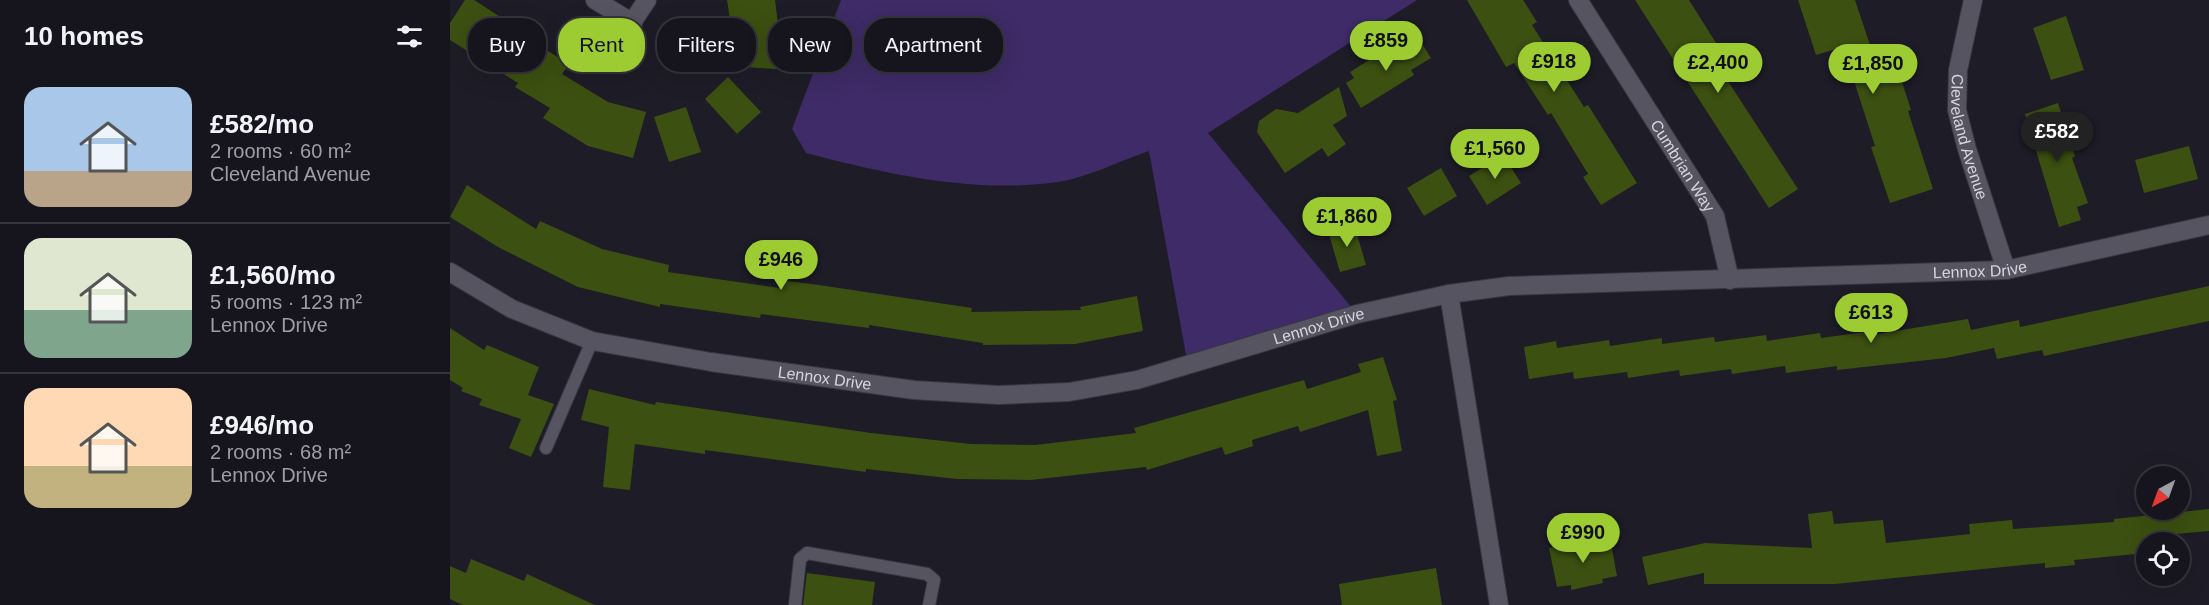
<!DOCTYPE html>
<meta charset="utf-8">
<style>
body{margin:0;font-family:Helvetica,sans-serif;background:#23222a;color:#f1f3f6;height:100vh;display:flex;flex-direction:column;font-size:22px;white-space:nowrap}
*{box-sizing:border-box;margin:0}
p{font-size:20px;color:#9e9fa4}
.icon{flex:none;width:33px;height:33px;fill:none;stroke:currentColor;stroke-width:2;stroke-linecap:round;stroke-linejoin:round}
.map{position:relative;flex:1;overflow:hidden}
.drawer{display:flex;flex-direction:column;background:#16151d;width:450px}
.drawer>*{flex:none}
.guide{position:absolute;left:18px;top:18px;width:570px;height:54px;display:flex;gap:12px}
.needle{width:39px;rotate:221deg}
.tools{position:absolute;left:1686px;top:466px;display:grid;gap:12px}
.tools a{display:grid;place-items:center;width:54px;height:54px;border-radius:50%;background:#16151d;box-shadow:0 6px 24px #0002,0 0 0 2px #35343b;font-size:30px}
.price{position:absolute;translate:-50% -51px;padding:0 14px;border-radius:21px;background:#9ccb32;color:#111;font-size:20px;line-height:39px;filter:drop-shadow(0 2px 3px #0008)}
.price::after{content:'';position:absolute;left:50%;top:36px;width:18px;height:14px;margin-left:-9px;background:inherit;clip-path:polygon(0 0,100% 0,50% 100%)}
.price.selected{background:#222;color:#fff}
ul{padding:0;list-style:none}
li{display:flex;align-items:center;gap:18px;height:150px;padding:0 24px}
li+li{border-top:2px solid #35343b}
li span{display:grid;place-items:center;flex:none;width:168px;height:120px;border-radius:18px;color:#555}
li>.icon{margin-inline-start:auto}
span .icon{width:72px;height:72px;fill:#fffc;stroke-width:1}
li b{font-size:26px}
h2{display:flex;justify-content:space-between;align-items:center;height:72px;padding:0 24px;font-size:26px}
.pill{padding:0 21px;border-radius:24px;background:#16151d;box-shadow:0 6px 24px #0002,0 0 0 2px #35343b;font-size:21px;line-height:54px}
.pill.selected{background:#9ccb32;color:#111}
main{display:flex;flex:1;min-height:0}
.map>svg:first-child{display:block}
.green{fill:#3e2b67}
.building{fill:#3c5011}
.lines{fill:none;stroke-linecap:round;stroke-linejoin:round}
.service-casing{stroke:#393841;stroke-width:14}
.minor-casing{stroke:#393841;stroke-width:20}
.service{stroke:#565461;stroke-width:12}
.minor{stroke:#565461;stroke-width:18}
.labels{text-anchor:middle;stroke-width:6;stroke-linejoin:round;paint-order:stroke}
.street-label{font-size:16px;fill:#d6d5dd;stroke:#08070c}
</style>
<main>
<section class="drawer">
<h2>10 homes<svg class="icon" aria-label="filters" viewBox="0 0 24 24"><path d="M4 7h16M4 17h16"/><circle cx="9" cy="7" r="2"/><circle cx="15" cy="17" r="2"/></svg></h2>
<ul>
<li><span style="background:linear-gradient(#a9c7e8 70%,#b9a48a 0)"><svg class="icon" aria-label="home" viewBox="0 0 24 24"><path d="M3 11l9-7 9 7M6 9v11h12V9"/></svg></span><div><b>£582/mo</b><p>2 rooms · 60 m²</p><p>Cleveland Avenue</p></div></li>
<li><span style="background:linear-gradient(#dfe7d0 60%,#7fa58c 0)"><svg class="icon" aria-label="home" viewBox="0 0 24 24"><path d="M3 11l9-7 9 7M6 9v11h12V9"/></svg></span><div><b>£1,560/mo</b><p>5 rooms · 123 m²</p><p>Lennox Drive</p></div></li>
<li><span style="background:linear-gradient(#ffd9b3 65%,#c2b280 0)"><svg class="icon" aria-label="home" viewBox="0 0 24 24"><path d="M3 11l9-7 9 7M6 9v11h12V9"/></svg></span><div><b>£946/mo</b><p>2 rooms · 68 m²</p><p>Lennox Drive</p></div></li>
</ul>
</section>
<div class="map">
<svg width="1759" height="605" viewBox="0 0 1759 605">
<rect width="100%" height="100%" fill="#1e1c27"/>
<path class="green" d="M391,0H967L758,133L907,314L738,366L699,151C673,160 635,178 608,182C525,194 436,174 356,153L342,129Z"/>
<path class="building" d="M15,0H24L69,29L67,32L119,64L112,74L158,102L196,112L183,158L138,146L93,118L100,108L65,87L68,83L0,40V23Z
M277,0H325L328,24L326,69L278,66L281,26Z
M1017,0H1073L1087,22L1082,25L1134,107L1138,105L1187,183L1151,205L1133,177L1138,174L1101,113L1098,115L1064,63L1056,67Z
M1185,0H1239L1268,46L1259,52L1348,189L1319,208Z
M1348,0H1405L1425,60L1443,54L1461,110L1458,111L1483,189L1440,203L1421,147L1425,146L1393,47L1366,55Z
M1616,16L1634,70L1601,80L1583,28Z
M969,39L981,58L961,70L964,75L911,108L896,83L904,78L900,72L945,44L949,51Z
M278,77L311,112L287,134L255,99Z
M889,87L897,116L883,125L896,144L878,157L872,148L835,173L807,132L809,121L826,109L848,113Z
M1608,103L1625,156L1622,158L1638,203L1627,207L1631,220L1609,227L1575,114Z
M236,107L251,152L219,162L204,117Z
M1739,146L1748,179L1694,193L1685,160Z
M1053,155L1071,183L1037,205L1019,176Z
M991,168L1007,196L974,216L957,188Z
M17,185L86,229L90,221L152,249L219,265L218,272L329,288L330,280L369,285L522,308L521,312L631,310L630,307L687,296L693,331L625,344L533,345V343L419,325V328L311,314L310,318L210,304V307L128,287L48,247L0,217Z
M904,224L916,265L890,272L878,231Z
M1759,286V321L1594,356L1592,350L1547,359L1544,348L1496,358L1387,370V366L1336,373L1335,366L1282,374L1281,369L1230,376L1229,370L1178,378L1177,372L1124,379L1123,372L1079,379L1074,347L1106,341L1107,348L1159,340L1160,346L1212,338V344L1264,337L1265,342L1316,335L1317,341L1370,333L1371,338L1422,331V335L1518,319L1521,330L1569,320L1570,327Z
M0,328L34,350L37,345L89,367L78,395L104,404L81,457L59,448L71,419L29,405L32,399L11,391L13,388L0,380Z
M933,357L947,400L943,401L952,451L927,456L918,410L850,432L848,426L802,440L803,446L775,455L772,447L697,470L696,467L581,480L507,479L416,469V472L255,450V454L185,444L180,490L153,487L159,427L131,420L139,389L205,405L206,402L421,433L521,444L585,445L686,433L684,428L854,380L857,389L911,372L908,364Z
M1759,509V531L1726,534L1727,543H1696V553L1624,560L1625,565L1595,568V563L1573,565L1385,584H1254V573L1198,585L1192,557L1255,543L1362,548L1358,514L1382,511L1384,524L1433,520L1436,543L1520,534L1519,524L1562,520L1563,529L1664,522V519Z
M1160,538L1167,576L1152,579L1153,583L1121,590V585L1107,587L1099,548Z
M21,559L74,581L77,574L145,605H13L0,599V566L16,573Z
M986,568L992,605H892L889,584Z
M357,573L425,582L422,605H353Z"/>
<g class="lines">
<defs>
<path id="service" d="M96,448L142,341
M345,605L350,559L357,553L477,574L484,580L479,605"/>
<g id="minor">
<path d="M145,0L183,23"/>
<path id="s1" d="M1128,0L1265,216L1280,280"/>
<path id="s2" d="M1523,0L1508,70L1507,110L1517,149L1556,270"/>
<path d="M161,54L197,0"/>
<path id="s3" d="M0,272L62,309L142,341L261,362L464,390L548,395L619,392L687,380L907,314L999,294L1059,286L1556,270L1759,225"/>
<path d="M999,294L1049,605"/>
</g>
</defs>
<use href="#service" class="service-casing"/>
<use href="#minor" class="minor-casing"/>
<use href="#service" class="service"/>
<use href="#minor" class="minor"/>
</g>
<g class="labels">
<g class="street-label">
<text dy="6" stroke="none"><textPath href="#s2" startOffset="140">Cleveland Avenue</textPath></text>
<text dy="6" stroke="none"><textPath href="#s1" startOffset="196">Cumbrian Way</textPath></text>
<text dy="6" stroke="none"><textPath href="#s3" startOffset="1564">Lennox Drive</textPath></text>
<text dy="6" stroke="none"><textPath href="#s3" startOffset="898">Lennox Drive</textPath></text>
<text dy="6" stroke="none"><textPath href="#s3" startOffset="394">Lennox Drive</textPath></text>
</g>
</g>
</svg>
<div class="tools">
<a><svg class="needle" viewBox="-14 -14 28 28"><path d="M0-13l5 13h-10z" fill="#e53935"/><path d="M0 13l5-13h-10z" fill="#9e9fa4"/></svg></a>
<a><svg class="icon" aria-label="locate" viewBox="0 0 24 24"><circle cx="12" cy="12" r="6"/><path d="M12 2v4M12 18v4M2 12h4M18 12h4"/></svg></a>
</div>
<b class="price" style="left:936px;top:72px">£859</b>
<b class="price" style="left:1104px;top:93px">£918</b>
<b class="price" style="left:1268px;top:94px">£2,400</b>
<b class="price" style="left:1423px;top:95px">£1,850</b>
<b class="price selected" style="left:1607px;top:163px">£582</b>
<b class="price" style="left:1045px;top:180px">£1,560</b>
<b class="price" style="left:897px;top:248px">£1,860</b>
<b class="price" style="left:331px;top:291px">£946</b>
<b class="price" style="left:1421px;top:344px">£613</b>
<b class="price" style="left:1133px;top:564px">£990</b>
<div class="guide">
<a class="pill">Buy</a>
<a class="pill selected">Rent</a>
<a class="pill">Filters</a>
<a class="pill">New</a>
<a class="pill">Apartment</a>
</div>
</div>
</main>
